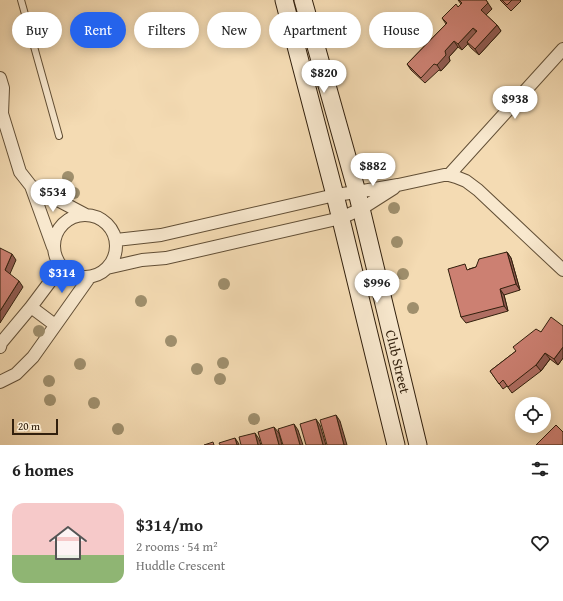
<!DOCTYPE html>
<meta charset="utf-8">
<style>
body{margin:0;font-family:"Gentium Book Plus",serif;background:#f2f2f2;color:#222;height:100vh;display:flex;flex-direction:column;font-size:15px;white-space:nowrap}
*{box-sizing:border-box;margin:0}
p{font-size:13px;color:#767676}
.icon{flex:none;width:22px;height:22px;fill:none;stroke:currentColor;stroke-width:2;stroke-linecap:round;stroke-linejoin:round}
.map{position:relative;height:445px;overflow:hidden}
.side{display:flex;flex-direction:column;background:#fff;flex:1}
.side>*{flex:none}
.top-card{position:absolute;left:12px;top:12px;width:539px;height:36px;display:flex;gap:8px}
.controls{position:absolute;left:515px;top:397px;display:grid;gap:8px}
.controls a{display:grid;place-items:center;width:36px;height:36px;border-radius:50%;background:#fff;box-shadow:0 2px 10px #0003;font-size:20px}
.scale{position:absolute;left:12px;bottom:10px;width:46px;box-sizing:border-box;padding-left:4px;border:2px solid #32200d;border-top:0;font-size:11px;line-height:14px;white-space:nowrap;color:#32200d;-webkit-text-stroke:3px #f8e8ce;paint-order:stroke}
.price{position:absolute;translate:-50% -34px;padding:0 9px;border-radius:14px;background:#fff;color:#222;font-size:13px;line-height:26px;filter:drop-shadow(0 1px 2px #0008)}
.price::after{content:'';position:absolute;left:50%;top:24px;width:12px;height:9px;margin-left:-6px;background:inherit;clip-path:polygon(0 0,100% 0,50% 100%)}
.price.current{background:#2563eb;color:#fff}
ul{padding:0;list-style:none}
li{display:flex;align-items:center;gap:12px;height:100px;padding:0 12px}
li span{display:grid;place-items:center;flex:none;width:112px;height:80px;border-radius:12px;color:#555}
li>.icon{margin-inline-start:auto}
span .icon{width:48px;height:48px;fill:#fffc;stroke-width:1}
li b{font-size:17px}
h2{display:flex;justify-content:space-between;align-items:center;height:48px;padding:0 12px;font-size:17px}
.tag{padding:0 14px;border-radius:18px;background:#fff;box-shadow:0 2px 10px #0003;font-size:14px;line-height:36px}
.tag.current{background:#2563eb;color:#fff}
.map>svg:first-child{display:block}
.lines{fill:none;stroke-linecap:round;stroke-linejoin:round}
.lane-casing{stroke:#624f36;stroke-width:8}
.street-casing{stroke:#624f36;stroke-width:14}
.secondary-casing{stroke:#32200d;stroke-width:19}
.lane{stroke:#f8e8ce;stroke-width:6}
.street{stroke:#f8e8ce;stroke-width:12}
.secondary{stroke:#f8e8ce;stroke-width:17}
.tree{fill:#9f8f6d}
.wall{fill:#af6e62;stroke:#32200d}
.shaded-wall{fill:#8f5a50;stroke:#32200d}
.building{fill:#cc8072;stroke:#32200d}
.labels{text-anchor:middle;stroke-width:4;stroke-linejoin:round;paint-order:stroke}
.street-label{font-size:14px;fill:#32200d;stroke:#f8e8ce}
</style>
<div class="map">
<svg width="563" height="445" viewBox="0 0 563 445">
<rect width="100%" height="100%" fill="#f4dbb3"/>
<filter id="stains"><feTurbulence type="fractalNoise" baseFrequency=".005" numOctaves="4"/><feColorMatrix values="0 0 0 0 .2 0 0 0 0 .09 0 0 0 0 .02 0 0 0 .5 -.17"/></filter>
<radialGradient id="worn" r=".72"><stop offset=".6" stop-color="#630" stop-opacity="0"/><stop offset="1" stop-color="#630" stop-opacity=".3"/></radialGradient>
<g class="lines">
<defs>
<path id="lane" d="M21,0L59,136"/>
<path id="street" d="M0,78L3,88L2,114
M0,107L20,172L31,186L53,247
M449,175L563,49
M31,186L86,215
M54 246a31 31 0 1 1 62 0a31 31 0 1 1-62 0Z
M116,240L161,235L335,195L357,192L398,185L444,175H449L456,177L466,181L478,190L563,270
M107,268L142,260L166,258L341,218L361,209L394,188
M31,307L55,325
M0,347L1,343L31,307L61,267
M0,382L16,374L33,357L89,278"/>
<g id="secondary">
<path d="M284,0L335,195L396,445"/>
<path id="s1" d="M303,0L357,192L418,445"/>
</g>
</defs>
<use href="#lane" class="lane-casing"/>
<use href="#street" class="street-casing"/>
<use href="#secondary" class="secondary-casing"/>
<use href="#lane" class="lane"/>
<use href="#street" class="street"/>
<use href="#secondary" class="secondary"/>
</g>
<g class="tree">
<circle cx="68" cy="177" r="6"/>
<circle cx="74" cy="193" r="6"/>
<circle cx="394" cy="208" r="6"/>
<circle cx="397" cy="242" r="6"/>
<circle cx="403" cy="274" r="6"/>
<circle cx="224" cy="284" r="6"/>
<circle cx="141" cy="301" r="6"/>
<circle cx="413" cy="308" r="6"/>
<circle cx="39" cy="331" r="6"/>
<circle cx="171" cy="341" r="6"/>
<circle cx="223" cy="363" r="6"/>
<circle cx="80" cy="364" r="6"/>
<circle cx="197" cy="369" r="6"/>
<circle cx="220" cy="379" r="6"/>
<circle cx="49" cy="381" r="6"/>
<circle cx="50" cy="400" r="6"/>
<circle cx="94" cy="403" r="6"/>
<circle cx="254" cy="419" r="6"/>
<circle cx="118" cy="429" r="6"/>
</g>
<path class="wall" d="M458,0L492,9L486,15L497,25L501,31L479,55L471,48L468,44L462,50L458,47L449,57L450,61L441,71L439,70L425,83L411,70L407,64L446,24L442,18L458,7L461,4Z
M500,0H520L521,1L511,11Z
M507,252L511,258L520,290L504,295L508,311L466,323L461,317L469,269L476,267Z
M563,326V358L558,365L550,359L541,371L512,393L507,386L503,389L490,371L541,332Z"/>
<path class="shaded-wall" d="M486,0L492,9L485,16L481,10Z
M497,25L501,31L479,55L475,49Z
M473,28L478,34L467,42L468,44L462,50L458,44Z
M454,41L458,47L449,57L450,61L441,71L437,65L445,51Z
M507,252L511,258L520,290L516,284Z
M12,254L16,260L9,276L5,270Z
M19,281L23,287L0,323V311Z
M500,289L504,295L508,311L504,306Z
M563,347V358L558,365L554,359Z
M545,353L550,359L541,371L536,365Z
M336,415L340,421L347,445H344Z
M316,419L320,425L326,445H323Z
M294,424L298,430L303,445H300Z
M274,427L279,433L282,445H279Z
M255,433L259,439L261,445H258Z
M235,438L239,444V445H237Z"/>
<path class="building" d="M459,0H486L488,3L481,10L497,25L475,49L467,42L477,31L473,28L458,44L454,41L445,51L446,55L437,65L434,64L421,78L407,64L447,23L442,18L456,4L458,7L462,3Z
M502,0H512L507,5Z
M0,248L12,254L5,270L19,281L0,311Z
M507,252L516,284L500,289L504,306L461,317L448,269L465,264L467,270L476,267L479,259Z
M551,317L563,326V347L554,359L545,353L536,365L508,387L503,380L499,384L490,371L516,351L513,347L536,329L541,332Z
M336,415L344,445H327L320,420Z
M316,419L323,445H306L300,424Z
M294,424L300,445H283L278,429Z
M556,425L563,432V445H536Z
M274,427L279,445H262L258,432Z
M255,433L258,445H241L239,437Z
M235,438L237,445H220L219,443Z
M213,442L214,445H204Z"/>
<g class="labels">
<g class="street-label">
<text dy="5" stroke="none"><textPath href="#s1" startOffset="374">Club Street</textPath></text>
</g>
</g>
<rect width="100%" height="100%" filter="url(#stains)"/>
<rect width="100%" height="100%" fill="url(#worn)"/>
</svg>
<div class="controls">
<a><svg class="icon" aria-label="locate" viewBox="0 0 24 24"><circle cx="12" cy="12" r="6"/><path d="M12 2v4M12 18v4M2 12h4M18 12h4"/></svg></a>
</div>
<div class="scale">20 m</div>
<b class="price" style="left:324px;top:94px">$820</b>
<b class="price" style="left:515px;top:120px">$938</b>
<b class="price" style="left:373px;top:187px">$882</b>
<b class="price" style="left:53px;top:213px">$534</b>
<b class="price current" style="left:62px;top:294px">$314</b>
<b class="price" style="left:377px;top:304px">$996</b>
<div class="top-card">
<a class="tag">Buy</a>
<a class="tag current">Rent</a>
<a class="tag">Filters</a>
<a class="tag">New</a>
<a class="tag">Apartment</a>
<a class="tag">House</a>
</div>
</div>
<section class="side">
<h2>6 homes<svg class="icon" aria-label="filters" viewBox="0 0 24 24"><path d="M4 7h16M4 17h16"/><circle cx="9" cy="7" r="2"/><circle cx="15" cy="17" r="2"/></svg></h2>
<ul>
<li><span style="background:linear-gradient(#f6c9c9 65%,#8fb573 0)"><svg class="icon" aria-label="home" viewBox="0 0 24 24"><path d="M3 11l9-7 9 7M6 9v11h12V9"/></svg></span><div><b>$314/mo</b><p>2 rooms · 54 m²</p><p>Huddle Crescent</p></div><svg class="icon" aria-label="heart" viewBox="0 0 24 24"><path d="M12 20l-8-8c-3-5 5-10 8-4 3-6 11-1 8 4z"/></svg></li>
</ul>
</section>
